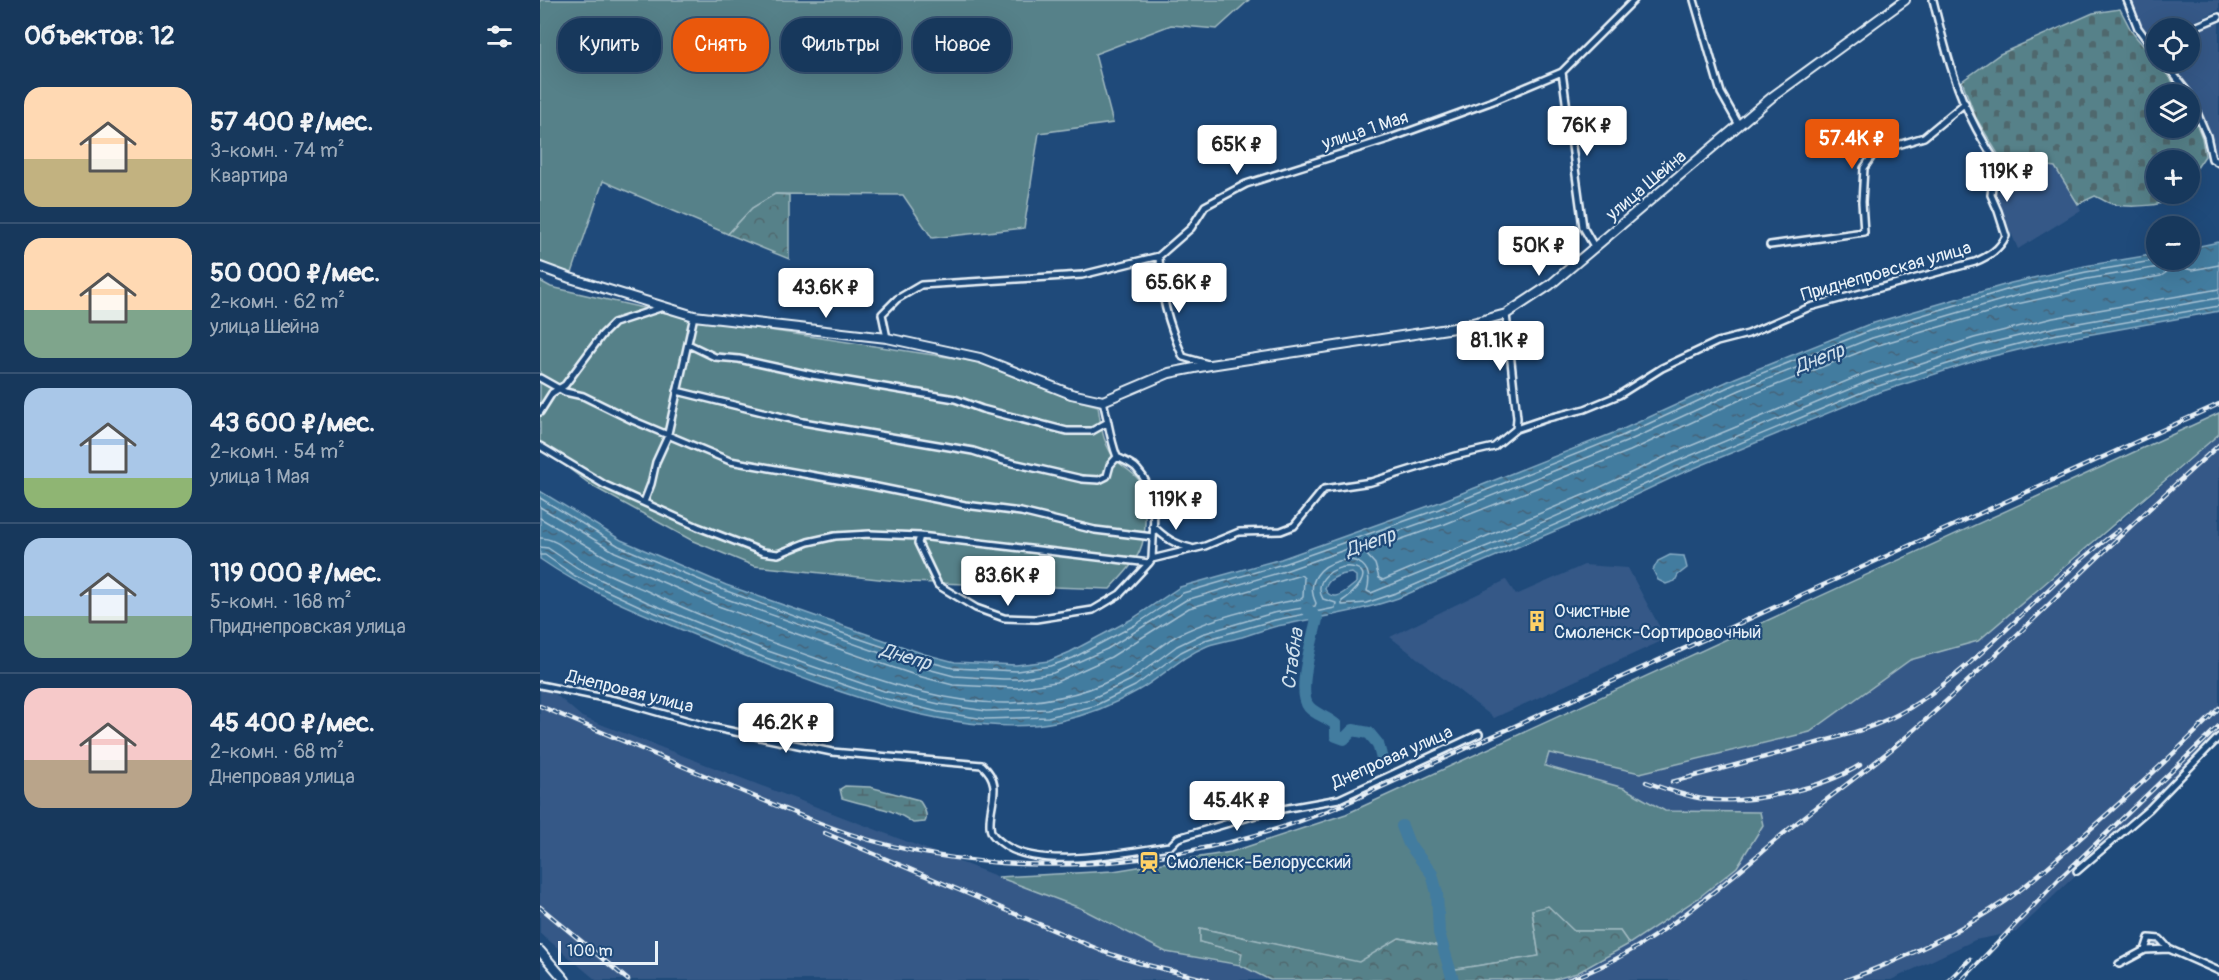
<!DOCTYPE html>
<html lang="ru">
<meta charset="utf-8">
<style>
body{margin:0;font-family:Pangolin,sans-serif;background:#203f62;color:#f1f3f6;height:100vh;display:flex;flex-direction:column;font-size:22px;white-space:nowrap}
*{box-sizing:border-box;margin:0}
p{font-size:20px;color:#9eacbb}
.icon{flex:none;width:33px;height:33px;fill:none;stroke:currentColor;stroke-width:2;stroke-linecap:round;stroke-linejoin:round}
.map{position:relative;flex:1;overflow:hidden}
.side{display:flex;flex-direction:column;background:#17385c;width:540px}
.side>*{flex:none}
.hud{position:absolute;left:18px;top:18px;width:570px;height:54px;display:flex;gap:12px}
.controls{position:absolute;left:1606px;top:18px;display:grid;gap:12px}
.controls a{display:grid;place-items:center;width:54px;height:54px;border-radius:50%;background:#17385c;box-shadow:0 6px 24px #0002,0 0 0 2px #365272;font-size:30px}
.scale{position:absolute;left:18px;bottom:15px;width:100px;box-sizing:border-box;padding-left:6px;border:3px solid #e8f1f8;border-top:0;font-size:16px;line-height:21px;white-space:nowrap;color:#e8f1f8;-webkit-text-stroke:4px #1f4a7a;paint-order:stroke}
.price{position:absolute;translate:-50% -51px;padding:0 14px;border-radius:6px;background:#fff;color:#222;font-size:20px;line-height:39px;filter:drop-shadow(0 2px 3px #0008)}
.price::after{content:'';position:absolute;left:50%;top:36px;width:18px;height:14px;margin-left:-9px;background:inherit;clip-path:polygon(0 0,100% 0,50% 100%)}
.price.current{background:#ea580c;color:#fff}
ul{padding:0;list-style:none}
li{display:flex;align-items:center;gap:18px;height:150px;padding:0 24px}
li+li{border-top:2px solid #365272}
li span{display:grid;place-items:center;flex:none;width:168px;height:120px;border-radius:18px;color:#555}
li>.icon{margin-inline-start:auto}
span .icon{width:72px;height:72px;fill:#fffc;stroke-width:1}
li b{font-size:26px}
h2{display:flex;justify-content:space-between;align-items:center;height:72px;padding:0 24px;font-size:26px}
.pill{padding:0 21px;border-radius:24px;background:#17385c;box-shadow:0 6px 24px #0002,0 0 0 2px #365272;font-size:21px;line-height:54px}
.pill.current{background:#ea580c;color:#fff}
main{display:flex;flex:1;min-height:0}
.map>svg:first-child{display:block}
.built{fill:#345887}
.green{fill:#578189;stroke:#a0b9c0;stroke-width:1.5}
.forest{fill:url(#forest-crowns);stroke:#a0b9c0;stroke-width:1.5}
.wetland{fill:url(#wetland-marsh);stroke:#a0b9c0;stroke-width:1.5}
.cemetery{fill:url(#cemetery-stones);stroke:#a0b9c0;stroke-width:1.5}
.water{fill:url(#water-ripples);stroke:#85aac3;stroke-width:1.5;fill-rule:evenodd}
.lines{fill:none;stroke-linecap:round;stroke-linejoin:round}
.shore{stroke:#a6c2d4;stroke-width:1.5}
.river{stroke:#437b9f;stroke-width:12}
.street-casing{stroke:#e8f1f8;stroke-width:10}
.secondary-casing{stroke:#e8f1f8;stroke-width:12}
.street{stroke:#1f4a7a;stroke-width:5}
.secondary{stroke:#1f4a7a;stroke-width:8}
.rail-casing{stroke:#e8f1f8;stroke-width:4.5}
.rail{stroke:#1f4a7a;stroke-width:2;stroke-dasharray:7;stroke-linecap:butt}
.labels{text-anchor:middle;stroke-width:4.5;stroke-linejoin:round;paint-order:stroke}
.street-label{font-size:18px;fill:#e8f1f8;stroke:#1f4a7a}
.poi-label{font-size:18px;fill:#e8f1f8;stroke:#1f4a7a;text-anchor:start}
.water-label{font-size:20px;font-style:italic;fill:#cfdfeb;stroke:#1f4a7a}
</style>
<main>
<section class="side">
<h2>Объектов: 12<svg class="icon" aria-label="filters" viewBox="0 0 24 24"><path d="M4 7h16M4 17h16"/><circle cx="9" cy="7" r="2"/><circle cx="15" cy="17" r="2"/></svg></h2>
<ul>
<li><span style="background:linear-gradient(#ffd9b3 60%,#c2b280 0)"><svg class="icon" aria-label="home" viewBox="0 0 24 24"><path d="M3 11l9-7 9 7M6 9v11h12V9"/></svg></span><div><b>57 400 ₽/мес.</b><p>3-комн. · 74 m²</p><p>Квартира</p></div></li>
<li><span style="background:linear-gradient(#ffd9b3 60%,#7fa58c 0)"><svg class="icon" aria-label="home" viewBox="0 0 24 24"><path d="M3 11l9-7 9 7M6 9v11h12V9"/></svg></span><div><b>50 000 ₽/мес.</b><p>2-комн. · 62 m²</p><p>улица Шейна</p></div></li>
<li><span style="background:linear-gradient(#a9c7e8 75%,#8fb573 0)"><svg class="icon" aria-label="home" viewBox="0 0 24 24"><path d="M3 11l9-7 9 7M6 9v11h12V9"/></svg></span><div><b>43 600 ₽/мес.</b><p>2-комн. · 54 m²</p><p>улица 1 Мая</p></div></li>
<li><span style="background:linear-gradient(#a9c7e8 65%,#7fa58c 0)"><svg class="icon" aria-label="home" viewBox="0 0 24 24"><path d="M3 11l9-7 9 7M6 9v11h12V9"/></svg></span><div><b>119 000 ₽/мес.</b><p>5-комн. · 168 m²</p><p>Приднепровская улица</p></div></li>
<li><span style="background:linear-gradient(#f6c9c9 60%,#b9a48a 0)"><svg class="icon" aria-label="home" viewBox="0 0 24 24"><path d="M3 11l9-7 9 7M6 9v11h12V9"/></svg></span><div><b>45 400 ₽/мес.</b><p>2-комн. · 68 m²</p><p>Днепровая улица</p></div></li>
</ul>
</section>
<div class="map">
<svg width="1679" height="980" viewBox="0 0 1679 980">
<defs>
<pattern id="forest-crowns" width="20" height="18" patternUnits="userSpaceOnUse" patternTransform="scale(1.5)"><rect width="20" height="18" fill="#578189"/><path d="M2 6a3 3 0 1 1 6 0M12 15a3 3 0 1 1 6 0" fill="none" stroke="#4f676d"/></pattern>
<pattern id="wetland-marsh" width="20" height="14" patternUnits="userSpaceOnUse" patternTransform="scale(1.5)"><rect width="20" height="14" fill="#578189"/><path d="M1 5h8M5 5V1M11 12h8M15 12V8" fill="none" stroke="#4f676d"/></pattern>
<pattern id="cemetery-stones" width="16" height="16" patternUnits="userSpaceOnUse" patternTransform="scale(1.5)"><rect width="16" height="16" fill="#578189"/><path d="M2 7V4a2 2 0 0 1 4 0v3zM10 15v-3a2 2 0 0 1 4 0v3z" fill="#4f676d"/></pattern>
<pattern id="water-ripples" width="26" height="14" patternUnits="userSpaceOnUse" patternTransform="scale(1.5)"><rect width="26" height="14" fill="#437b9f"/><path d="M2 4q2-2 4 0t4 0M15 11q2-2 4 0t4 0" fill="none" stroke="#446479"/></pattern>
</defs>
<rect width="100%" height="100%" fill="#1f4a7a"/>
<filter id="ink" filterUnits="userSpaceOnUse"><feTurbulence type="fractalNoise" baseFrequency=".0167" numOctaves="2"/><feDisplacementMap in="SourceGraphic" scale="12" xChannelSelector="R" yChannelSelector="G"/><feConvolveMatrix kernelMatrix="1 2 1 2 8 2 1 2 1" color-interpolation-filters="sRGB"/></filter>
<g filter="url(#ink)">
<path class="built" d="M1588,0H1679V10L1653,22L1633,28H1617V33L1610,36L1595,21Z
M1679,15V156L1672,154L1645,86L1635,67L1628,62H1650V28Z
M1508,166L1515,167L1541,210L1478,249L1454,193Z
M1679,435V738L1476,932L1435,940L1351,980H1013L1037,973L1061,961L1157,899L1219,812L1125,811L1084,788L1005,766L1009,753L1100,773L1270,732L1370,660L1438,641L1581,521Z
M1044,565L1088,568L1126,639L954,718L850,637L966,580L976,595Z
M0,681L42,717L540,908L626,952L700,965L730,980H56L0,933Z"/>
<path class="green" d="M0,0H709L677,29L631,25L555,54L573,123L499,133L484,228L392,238L363,195L236,194L212,208L188,234L63,181L31,276L0,261Z
M0,281L11,287L143,317L420,359L455,367L528,398L558,406C561,426 563,447 578,462C585,468 594,473 599,480C603,486 603,496 604,503C609,547 599,558 570,589L367,582L214,566L153,541L54,487L0,447Z
M1679,413V434L1438,641L1370,660L1270,732L1100,773L1009,753L1005,766L1084,788L1125,811L1220,812L1223,825L1197,867L1157,899L1089,944L1080,931H1034L992,910L999,956L910,970L904,947L860,938L819,963L660,928V942L703,953L700,965L626,952L540,908L458,877L573,871L691,852L806,814Z"/>
<path class="forest" d="M235,194L249,195V259L188,234L212,208Z
M1008,906L1034,931H1080L1089,944L1037,973L1013,980H730L700,965L702,953L660,942V928L819,962L859,938L904,947L910,970L999,956L992,910Z"/>
<path class="wetland" d="M305,786L330,787L379,800C383,806 389,815 385,822L373,823C353,807 326,806 302,798L300,789Z"/>
<path class="cemetery" d="M1580,9L1592,32L1643,94H1617V128H1650V107L1662,138L1665,156L1650,178V160H1617V194H1640C1628,207 1589,208 1572,204C1566,202 1560,198 1555,196L1538,204L1515,167L1508,166L1475,182L1436,118L1422,81L1460,54L1553,13Z"/>
<path class="water" d="M1679,242V311L1519,340L1441,359L1334,394L1140,474L1057,513L858,598C819,612 778,617 737,626C726,629 714,633 702,637C691,640 678,642 667,646C640,657 621,678 597,691C573,705 547,715 520,721C416,744 266,681 169,641C111,617 52,595 0,559V491L81,540L186,585L384,654L415,662L476,665L509,661L530,652L592,619L640,587L741,559L897,503L1081,430L1195,378L1327,325L1471,283L1545,266L1617,254V260H1650V248ZM812,573L816,576V583C807,590 793,605 785,589C788,577 801,574 812,573Z
M1130,555L1144,556L1147,568L1138,575L1135,581L1126,584L1118,580L1113,570L1118,561Z"/>
<g class="lines">
<path class="shore" d="M1679,265L1652,270L1636,266L1621,276L1549,288L1477,304L1335,346L1204,398L1090,451L905,524L827,551L826,554L835,564L839,578L843,580L1048,493L1131,454L1326,373L1434,338L1513,318L1679,289
M0,498L79,546L184,590L273,623L382,660L413,668L477,671L510,666L533,658L595,625L643,593L743,564L899,509L1084,435L1197,383L1329,331L1473,288L1546,272L1618,260
M0,507L75,552L181,597L380,667L414,676L463,679H478L513,673L567,649L646,600L745,571L901,516L1086,442L1200,390L1332,338L1475,296L1547,279L1619,267L1629,260
M0,518L71,560L178,606L322,657L378,676L413,685L477,688L516,682L571,657L649,608L761,575L764,578L763,597L761,599C722,606 670,618 636,636C619,646 604,660 588,671C552,693 513,701 471,703C405,705 339,680 278,659C219,638 160,617 105,590C84,581 62,573 43,561C29,553 17,538 0,538
M0,547L8,548L39,569L107,602L225,650L344,691L399,704L446,711L507,709L551,699L591,680L637,646L662,634L733,613L775,606L776,603C754,559 842,539 827,591L831,593L950,545L1051,501L1135,462L1329,381L1437,346L1516,327L1679,298
M0,555H5L35,576L104,608L223,657L342,698L398,712L445,719L508,717L554,706L595,686L641,652L665,640L735,620L795,608L796,603L783,599C772,581 793,565 811,567C838,571 812,595 802,601V605L826,603L856,593L1054,508L1138,469L1332,388L1439,354L1517,334L1679,306"/>
<path class="river" d="M767,609L777,619C773,638 756,692 769,707C776,715 788,717 796,725V736L804,739L813,730L829,733L838,744L842,759
M862,826L869,844L892,874L897,893L899,933L913,980"/>
<defs>
<path id="street" d="M1154,0L1181,93L1199,125
M1393,0C1399,24 1405,49 1413,73C1425,112 1447,151 1472,184
M1587,0L1598,28L1617,54
M1650,29L1679,17
M1624,62L1649,94
M1022,72L1043,227L1055,248
M1650,96L1667,136L1672,159L1679,163
M1230,245L1324,232L1322,202L1324,168L1335,152L1384,137L1425,103
M619,256C620,294 628,323 643,357L668,364
M966,314L977,418L976,429
M347,338L342,314L357,299L381,285L542,275L619,256L651,228L665,206L706,184L848,139L953,101L1022,72L1094,0
M148,344L175,357L199,359L272,375L415,399L442,409L527,431H552L568,422
M0,378L25,392L43,396L92,420L190,461L332,486L425,505L481,512L555,530L613,537
M137,391L263,422L433,451L464,461L542,479L559,480L567,476L570,465L577,457
M563,401C568,420 570,439 577,457C583,460 593,464 597,469C620,494 613,528 612,559L609,563L580,594L553,610L496,619L464,618L436,608L398,585L378,543L380,536L609,563
M0,412L12,393L25,385L62,335L74,323L123,307
M0,446L65,485L158,527L223,552L238,554L268,542L295,536L330,534L380,536
M104,502L111,484L116,462L127,438L154,316
M613,526C625,538 634,544 651,548
M612,559L665,546L699,532L741,531L754,526L784,489L831,482L915,456L954,447L976,429L1008,418L1045,409L1079,395L1122,368L1177,342L1208,334L1270,307L1435,262C1449,256 1459,250 1466,236L1458,211L1451,195L1454,170L1451,156
M0,685L79,701L166,726L292,752L442,765C464,785 449,801 450,825C450,835 456,838 462,843C498,872 586,852 630,846L638,838L726,812L799,799L939,734
M1537,871L1609,809L1679,737
M1605,950L1609,938L1620,939L1629,949
M1579,964L1605,950L1629,949L1679,971"/>
<path id="secondary" d="M0,267L30,278L154,316L347,338L440,358L531,394L563,401L629,373L670,365L914,328L966,314L1010,285L1232,97L1365,0
M0,951L25,980"/>
</defs>
<use href="#street" class="street-casing"/>
<use href="#secondary" class="secondary-casing"/>
<use href="#street" class="street"/>
<use href="#secondary" class="secondary"/>
<defs>
<path id="rail" d="M0,706C60,731 120,757 180,782C222,800 264,818 307,833C467,886 646,869 800,806L1679,404
M1106,782C1125,789 1144,796 1164,799C1208,805 1282,789 1320,765
M1132,782C1173,771 1214,760 1255,749C1295,738 1336,729 1371,707C1449,658 1505,583 1579,530
M285,833L567,953L599,963L668,980
M0,907L88,980
M1028,980C1112,951 1181,885 1249,829C1292,794 1339,762 1380,725C1482,634 1577,535 1679,445
M1306,980C1362,960 1415,934 1465,901C1494,881 1520,856 1546,833C1591,793 1637,752 1679,708
M1409,980L1430,959
M1422,980L1519,879L1679,726"/>
</defs>
<use href="#rail" class="rail-casing"/>
<use href="#rail" class="rail"/>
</g>
</g>
<defs>
<symbol id="building-bare" viewBox="-9 -9 18 18"><path d="M-4-6H4V6H1V3H-1V6H-4ZM-2.5-4.3h1.7v1.8h-1.7ZM.8-4.3h1.7v1.8H.8ZM-2.5-1h1.7V.8h-1.7ZM.8-1h1.7V.8H.8Z" fill="#ffd166" stroke="#1f4a7a" stroke-width="2.5" paint-order="stroke"/></symbol>
<symbol id="station-bare" viewBox="-9 -9 18 18"><path d="M-3-6H3Q5-6 5-4V2Q5 4 3 4L4.5 6H3L1.5 4h-3L-3 6H-4.5L-3 4Q-5 4-5 2V-4Q-5-6-3-6ZM-3.5-4v3h7v-3ZM-3.5 1v1.5H-2V1ZM2 1v1.5H3.5V1Z" fill="#ffd166" stroke="#1f4a7a" stroke-width="2.5" paint-order="stroke"/></symbol>
</defs>
<g fill-rule="evenodd">
<use href="#building-bare" x="982" y="606" width="30" height="30"/>
<use href="#station-bare" x="594" y="847" width="30" height="30"/>
</g>
<g class="labels">
<g class="street-label">
<text transform="translate(825 130) rotate(-18)" y="6">улица 1 Мая</text>
<text transform="translate(1106 185) rotate(-40)" y="6">улица Шейна</text>
<text transform="translate(1346 271) rotate(-16)" y="6">Приднепровская улица</text>
<text transform="translate(90 691) rotate(14)" y="6">Днепровая улица</text>
<text transform="translate(852 757) rotate(-24)" y="6">Днепровая улица</text>
</g>
<g class="poi-label">
<text x="1014" y="617">Очистные<tspan x="1014" dy="21">Смоленск-Сортировочный</tspan></text>
<text x="626" y="868">Смоленск-Белорусский</text>
</g>
<g class="water-label">
<text transform="translate(1279 358) rotate(-21)" y="7">Днепр</text>
<text transform="translate(830 542) rotate(-19)" y="7">Днепр</text>
<text transform="translate(366 656) rotate(17)" y="7">Днепр</text>
<text transform="translate(752 659) rotate(-82)" y="7">Стабна</text>
</g>
</g>
</svg>
<div class="controls">
<a><svg class="icon" aria-label="locate" viewBox="0 0 24 24"><circle cx="12" cy="12" r="6"/><path d="M12 2v4M12 18v4M2 12h4M18 12h4"/></svg></a>
<a><svg class="icon" aria-label="layers" viewBox="0 0 24 24"><path d="M12 4l9 5-9 5-9-5zM3 14l9 5 9-5"/></svg></a>
<a>+</a>
<a>−</a>
</div>
<div class="scale">100 m</div>
<b class="price" style="left:1047px;top:157px">76K ₽</b>
<b class="price current" style="left:1312px;top:170px">57.4K ₽</b>
<b class="price" style="left:697px;top:176px">65K ₽</b>
<b class="price" style="left:1467px;top:203px">119K ₽</b>
<b class="price" style="left:999px;top:277px">50K ₽</b>
<b class="price" style="left:639px;top:314px">65.6K ₽</b>
<b class="price" style="left:286px;top:319px">43.6K ₽</b>
<b class="price" style="left:960px;top:372px">81.1K ₽</b>
<b class="price" style="left:636px;top:531px">119K ₽</b>
<b class="price" style="left:468px;top:607px">83.6K ₽</b>
<b class="price" style="left:246px;top:754px">46.2K ₽</b>
<b class="price" style="left:697px;top:832px">45.4K ₽</b>
<div class="hud">
<a class="pill">Купить</a>
<a class="pill current">Снять</a>
<a class="pill">Фильтры</a>
<a class="pill">Новое</a>
</div>
</div>
</main>
